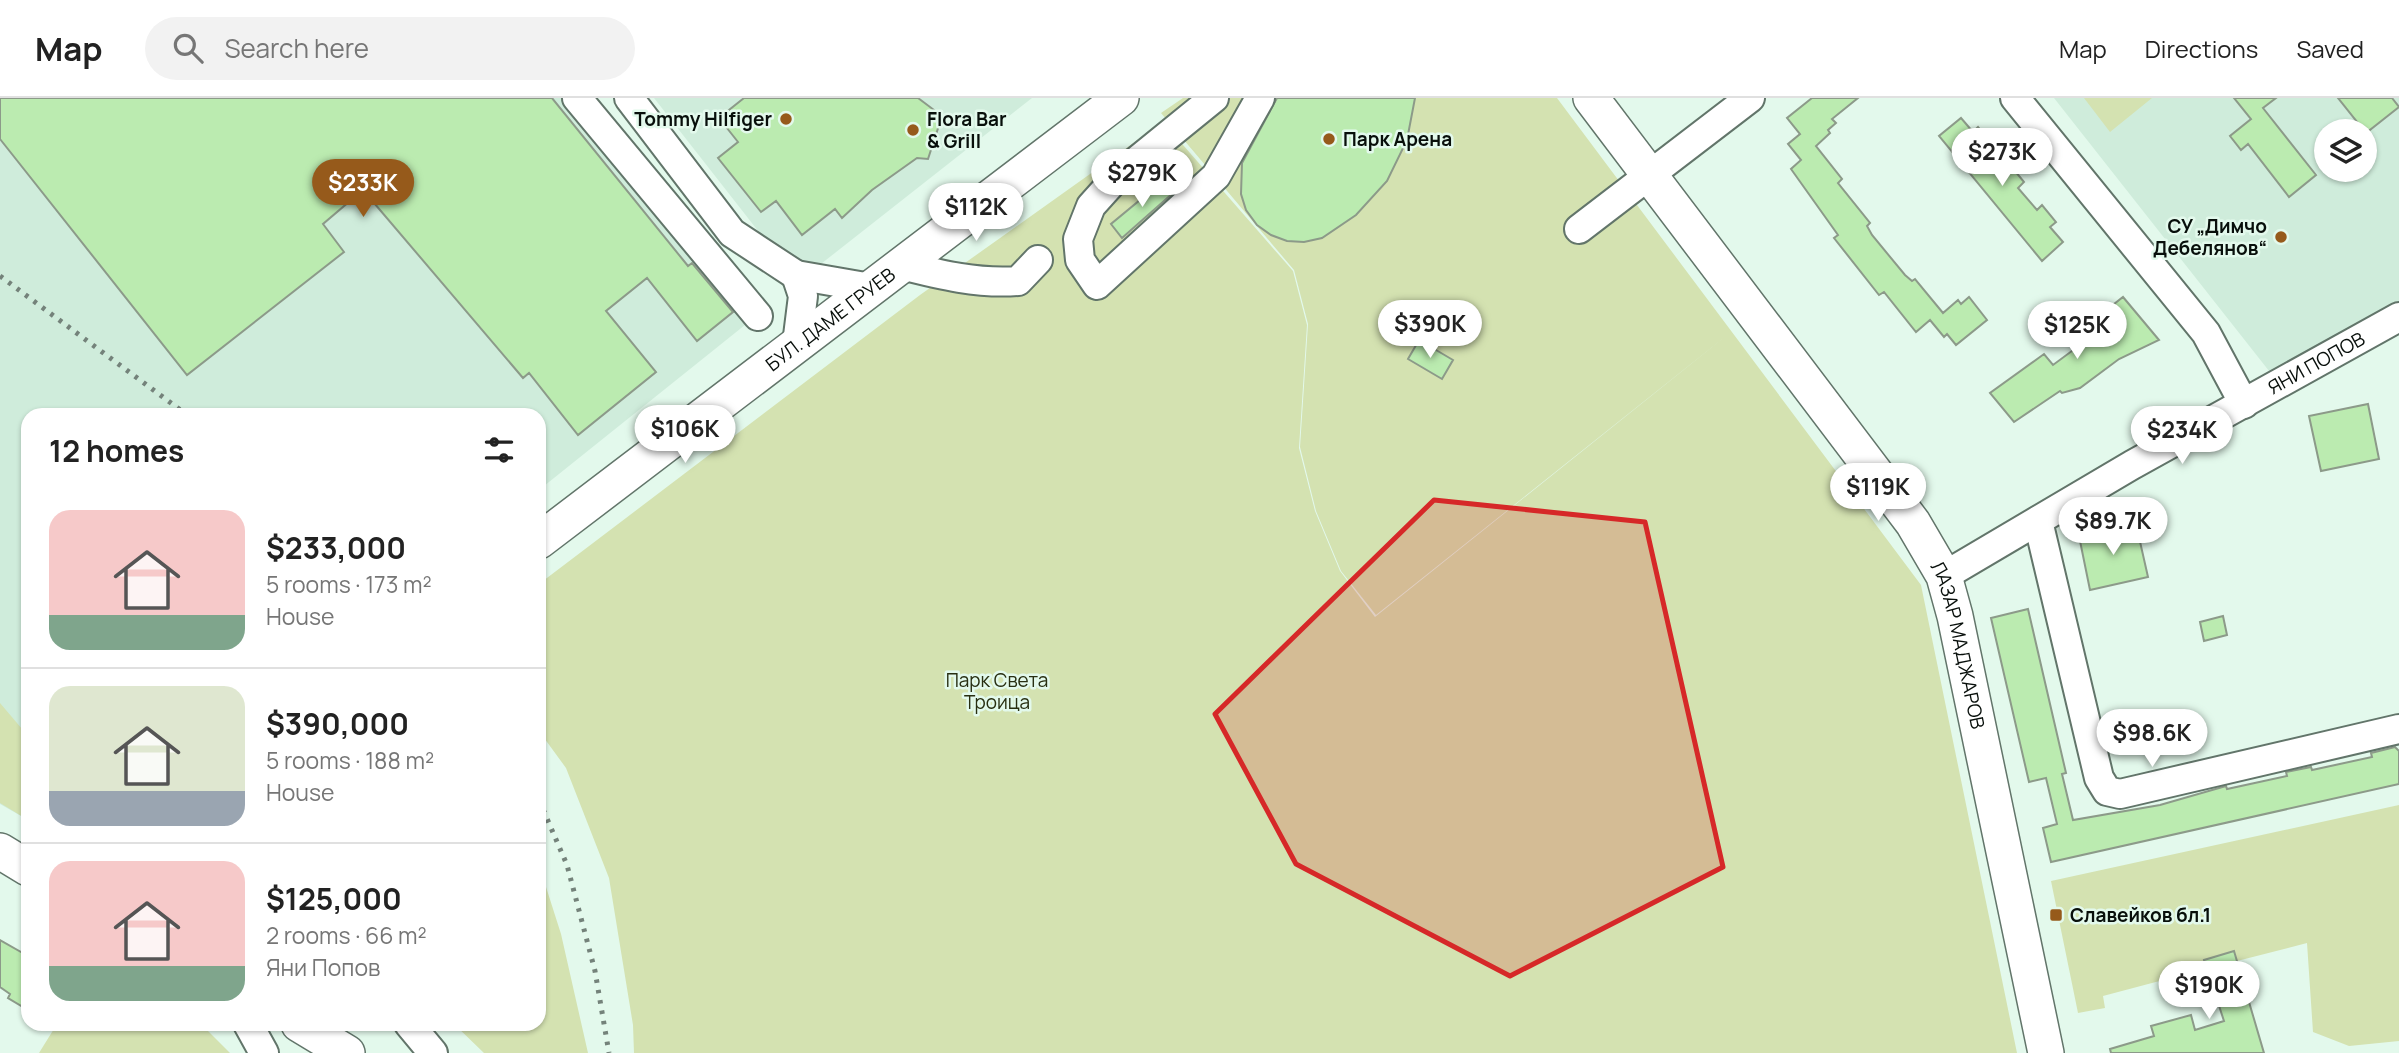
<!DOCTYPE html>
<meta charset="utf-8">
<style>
body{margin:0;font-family:Manrope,sans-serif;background:#f2f2f2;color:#222;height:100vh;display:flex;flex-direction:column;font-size:26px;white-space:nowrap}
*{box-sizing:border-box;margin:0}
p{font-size:23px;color:#767676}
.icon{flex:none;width:38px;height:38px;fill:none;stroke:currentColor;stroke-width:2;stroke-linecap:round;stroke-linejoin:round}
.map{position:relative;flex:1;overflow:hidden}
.side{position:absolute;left:21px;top:310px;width:525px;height:623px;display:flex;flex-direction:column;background:#fff;border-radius:21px;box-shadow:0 2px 5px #0004}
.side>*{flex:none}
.fabs{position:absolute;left:2314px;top:21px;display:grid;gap:14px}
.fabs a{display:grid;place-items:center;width:63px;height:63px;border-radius:50%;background:#fff;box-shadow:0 2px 5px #0004;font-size:35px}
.price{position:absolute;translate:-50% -60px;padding:0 16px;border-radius:24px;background:#fff;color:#222;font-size:23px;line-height:46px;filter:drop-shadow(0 2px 4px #0008)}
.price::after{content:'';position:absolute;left:50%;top:42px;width:21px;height:16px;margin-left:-10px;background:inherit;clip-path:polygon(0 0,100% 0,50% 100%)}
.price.active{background:#965a1b;color:#fff}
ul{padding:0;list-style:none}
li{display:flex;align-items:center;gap:21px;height:175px;padding:0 28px}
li+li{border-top:2px solid #e0e0e0}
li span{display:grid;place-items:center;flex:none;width:196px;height:140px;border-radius:21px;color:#555}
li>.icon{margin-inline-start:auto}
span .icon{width:84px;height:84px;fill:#fffc;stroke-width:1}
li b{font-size:30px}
h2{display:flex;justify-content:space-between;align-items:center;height:84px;padding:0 28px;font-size:30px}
header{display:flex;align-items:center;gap:42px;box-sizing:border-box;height:98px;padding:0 35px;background:#fff;border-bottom:2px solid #e0e0e0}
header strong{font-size:33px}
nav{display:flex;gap:38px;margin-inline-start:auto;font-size:24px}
.search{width:490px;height:63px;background:#f2f2f2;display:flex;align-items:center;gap:18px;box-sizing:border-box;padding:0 24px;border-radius:38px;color:#767676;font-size:26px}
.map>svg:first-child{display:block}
.built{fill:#cfecdb;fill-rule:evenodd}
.green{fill:#d4e2b1}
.building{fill:#bbebb0;stroke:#8c9a89;stroke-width:2}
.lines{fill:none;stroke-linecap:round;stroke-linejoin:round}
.minor-casing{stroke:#62756a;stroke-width:32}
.major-casing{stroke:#62756a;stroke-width:38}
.minor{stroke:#fff;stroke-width:28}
.major{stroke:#fff;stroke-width:35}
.rail{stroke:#74827a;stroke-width:5;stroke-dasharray:3.5 7;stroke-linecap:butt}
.marked{fill:#d62828;fill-opacity:0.2;stroke:#d62828;stroke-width:5;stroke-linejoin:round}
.poi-dot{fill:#965a1b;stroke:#e3f9ec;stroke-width:2.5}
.labels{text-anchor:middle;stroke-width:5;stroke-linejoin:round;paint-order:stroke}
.poi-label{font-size:19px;font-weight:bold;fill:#080f0b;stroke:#e3f9ec;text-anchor:start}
.street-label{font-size:19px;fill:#080f0b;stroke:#e3f9ec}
.park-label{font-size:19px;fill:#282f11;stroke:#e3f9ec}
</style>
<header>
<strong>Map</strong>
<div class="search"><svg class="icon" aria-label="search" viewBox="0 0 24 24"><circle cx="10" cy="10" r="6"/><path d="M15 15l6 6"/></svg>Search here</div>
<nav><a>Map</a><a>Directions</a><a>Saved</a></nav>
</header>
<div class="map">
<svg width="2399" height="955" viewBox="0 0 2399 955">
<rect width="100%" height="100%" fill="#e3f9ec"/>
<path class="built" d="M0,0H593L765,211L539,392V317H28V722L0,706Z
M654,0H1032L798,184Z
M2054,0H2399V206L2273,278ZM2326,33H2364V72H2326Z"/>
<path class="green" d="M1183,0H1557L1921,487L2017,955H634L633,927L609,780L566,670L539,633V486L920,197L1163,24L1293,173L1307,227L1299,350L1315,413L1340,473L1375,519L1726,238L1376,517L1341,473L1316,413L1300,349L1308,226L1294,172L1161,15Z
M2084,0H2152L2110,34Z
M0,605L28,638V722L0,705Z
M2399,707V943L2349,948L2313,934L2307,845L2237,863L2235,855L2199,864L2201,872L2103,898L2105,910L2078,915L2051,783Z
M539,767L561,836L588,955H484L454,926H539Z
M57,926H201L230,955H39Z"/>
<path class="building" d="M0,0H552L688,168L692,165L733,214L697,243L647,180L606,213L656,274L578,337L529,275L523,280L363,92L323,126L344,154L187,277L0,41Z
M744,0H918L942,18L928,61L917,60L872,92L842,120L835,111L802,137L776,103L761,114L718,60L738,44L719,20Z
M1277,0H1415L1407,42L1387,83L1356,117L1322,140L1304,144L1287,143L1271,137L1257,127L1246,112L1241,96L1242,65Z
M1812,0H1858L1832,21L1836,25L1828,32L1830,35L1816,48L1842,81L1838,85L1870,125L1867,128L1872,137L1905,177L1912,183L1915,181L1943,215L1958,202L1961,206L1969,199L1987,222L1956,247L1947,236L1944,239L1930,222L1916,234L1884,194L1879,197L1834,140L1838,137L1791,71L1801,62L1788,46L1800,36L1787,20Z
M2234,0H2276L2263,10L2316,77L2289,99L2248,46L2241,52L2230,38L2251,21Z
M2338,0H2392L2399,9L2366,35Z
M1961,20L1973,34L1978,29L1992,46L1986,51L2004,73L2011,68L2024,84L2018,90L2037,112L2042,107L2056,124L2050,129L2063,144L2042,163L1939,38Z
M1163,83L1173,95L1122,140L1111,126Z
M2123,199L2159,242L2119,261L2080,290L2062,295L2060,293L2014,324L1990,295L2044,256L2053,267L2080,247L2075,237Z
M1419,242L1453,262L1442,281L1408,261Z
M2368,306L2379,361L2321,373L2309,318Z
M2136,426L2148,479L2090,492L2079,438Z
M2028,511L2066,675L2062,676L2073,722L2160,707L2226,688L2227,691L2287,678L2286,674L2311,669L2312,672L2372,659L2371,655L2395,649L2399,653V686L2051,764L2043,730L2057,726L2046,680L2029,684L1991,520Z
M2223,518L2227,537L2204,543L2200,524Z
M0,842L28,858V912L8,900L10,896L0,889Z
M2234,853L2264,955H2111L2110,951L2154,938L2151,928L2191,917L2195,932L2224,923L2204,862Z"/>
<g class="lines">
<defs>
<g id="minor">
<path d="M577,0L758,218"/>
<path d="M629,0L732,135L796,177"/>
<path d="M1214,0L1118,78L1091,108L1078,141L1080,162L1097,187L1216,78L1260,0"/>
<path d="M2015,0L2206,235L2244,306"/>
<path d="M1579,131L1750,0"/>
<path d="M901,167C941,177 978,186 1018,183L1038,162"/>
<path d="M797,246L803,198L796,177L871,190"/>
<path d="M2038,423L2099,680L2107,693L2120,696L2399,631"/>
<path id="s1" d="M1944,478L2132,367L2399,219"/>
<path d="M248,926L264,955"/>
<path d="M409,926L433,955"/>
</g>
<g id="major">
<path id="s2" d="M1591,0L1913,425L1944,478L1955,518L2046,955"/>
<path id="s3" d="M539,443L1121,0"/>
<path d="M0,753L28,770"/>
<path d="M299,926L347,955"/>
</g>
</defs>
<use href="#minor" class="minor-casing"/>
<use href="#major" class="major-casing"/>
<use href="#minor" class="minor"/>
<use href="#major" class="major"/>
<path class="rail" d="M0,178L187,317
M539,702L567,767L595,873L609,955"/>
</g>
<path class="marked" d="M1434,402L1645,424L1723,769L1510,878L1296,766L1215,616Z"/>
<g class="poi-dot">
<circle cx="786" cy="21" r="7"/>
<circle cx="913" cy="32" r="7"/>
<circle cx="1329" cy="41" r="7"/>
<circle cx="2281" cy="139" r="7"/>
<rect x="2049" y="810" width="14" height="14" rx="3.5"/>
</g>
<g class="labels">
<g class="poi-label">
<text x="772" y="28" text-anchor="end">Tommy Hilfiger</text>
<text x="927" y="28">Flora Bar<tspan x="927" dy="22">&amp; Grill</tspan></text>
<text x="1343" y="48">Парк Арена</text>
<text x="2267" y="135" text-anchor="end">СУ „Димчо<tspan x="2267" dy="22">Дебелянов“</tspan></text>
<text x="2070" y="824">Славейков бл.1</text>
</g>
<g class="street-label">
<text dy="7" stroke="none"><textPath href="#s3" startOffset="366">БУЛ. ДАМЕ ГРУЕВ</textPath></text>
<text dy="7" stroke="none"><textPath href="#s1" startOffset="429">ЯНИ ПОПОВ</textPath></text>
<text dy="7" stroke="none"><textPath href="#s2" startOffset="665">ЛАЗАР МАДЖАРОВ</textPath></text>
</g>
<g class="park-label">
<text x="997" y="589">Парк Света<tspan x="997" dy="22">Троица</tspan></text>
</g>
</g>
</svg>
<div class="fabs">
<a><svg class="icon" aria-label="layers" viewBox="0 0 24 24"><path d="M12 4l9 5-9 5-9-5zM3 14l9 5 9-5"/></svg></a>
</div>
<b class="price" style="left:2002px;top:90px">$273K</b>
<b class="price" style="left:1142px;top:111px">$279K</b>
<b class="price active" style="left:363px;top:121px">$233K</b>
<b class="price" style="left:976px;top:145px">$112K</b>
<b class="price" style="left:1430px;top:262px">$390K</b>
<b class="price" style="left:2077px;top:263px">$125K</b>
<b class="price" style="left:685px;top:367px">$106K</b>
<b class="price" style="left:2182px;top:368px">$234K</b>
<b class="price" style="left:1878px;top:425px">$119K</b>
<b class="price" style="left:2113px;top:459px">$89.7K</b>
<b class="price" style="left:2152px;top:671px">$98.6K</b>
<b class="price" style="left:2209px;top:923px">$190K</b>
<section class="side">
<h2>12 homes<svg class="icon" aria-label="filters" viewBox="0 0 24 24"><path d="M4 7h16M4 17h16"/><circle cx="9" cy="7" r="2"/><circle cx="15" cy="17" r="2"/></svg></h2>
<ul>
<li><span style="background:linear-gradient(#f6c9c9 75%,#7fa58c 0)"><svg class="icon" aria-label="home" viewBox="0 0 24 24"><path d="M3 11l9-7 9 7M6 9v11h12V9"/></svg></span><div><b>$233,000</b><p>5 rooms · 173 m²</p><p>House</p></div></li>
<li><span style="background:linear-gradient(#dfe7d0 75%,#9aa5b1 0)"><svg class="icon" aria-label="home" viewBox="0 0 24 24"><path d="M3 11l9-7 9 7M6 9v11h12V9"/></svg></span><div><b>$390,000</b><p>5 rooms · 188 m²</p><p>House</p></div></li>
<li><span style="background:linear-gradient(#f6c9c9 75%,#7fa58c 0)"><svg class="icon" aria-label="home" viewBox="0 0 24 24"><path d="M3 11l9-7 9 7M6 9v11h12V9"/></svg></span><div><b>$125,000</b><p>2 rooms · 66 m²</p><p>Яни Попов</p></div></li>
</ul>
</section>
</div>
